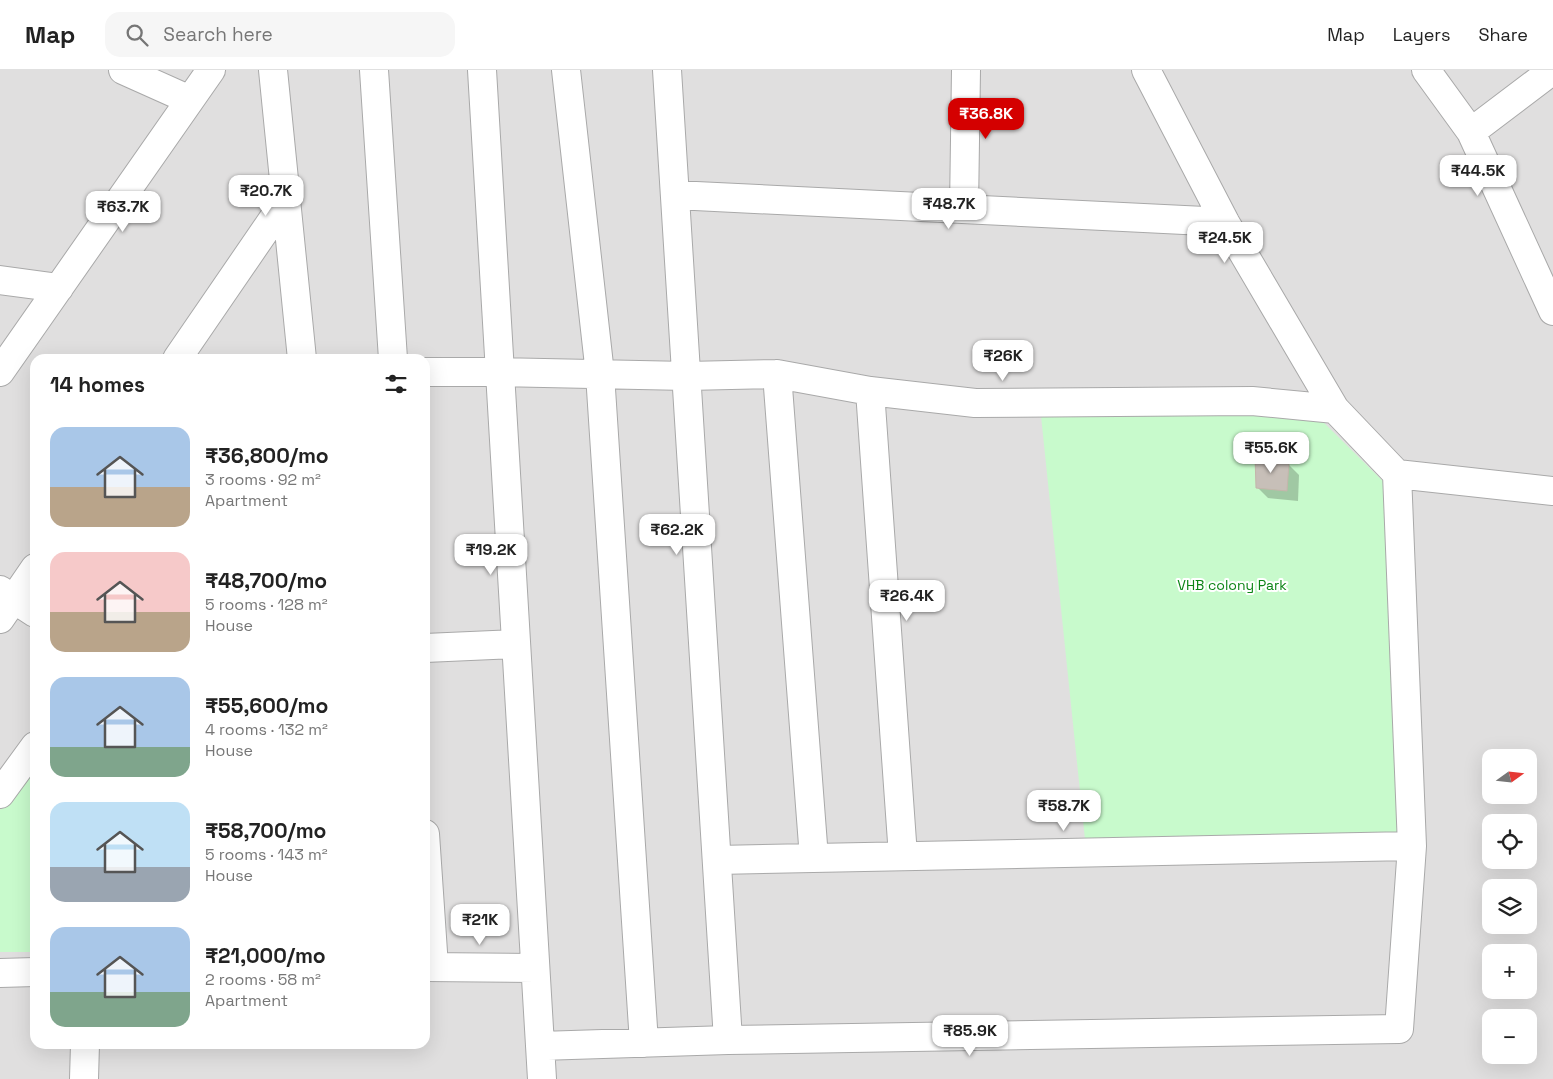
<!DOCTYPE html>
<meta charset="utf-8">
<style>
body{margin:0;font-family:"Space Grotesk",sans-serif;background:#f6f6f6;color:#222;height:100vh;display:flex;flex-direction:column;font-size:19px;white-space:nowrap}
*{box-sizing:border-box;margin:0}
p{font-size:16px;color:#767676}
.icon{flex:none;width:28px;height:28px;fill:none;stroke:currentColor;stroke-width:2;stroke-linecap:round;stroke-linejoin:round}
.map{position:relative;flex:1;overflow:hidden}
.side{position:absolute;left:30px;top:284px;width:400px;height:695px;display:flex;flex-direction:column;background:#fff;border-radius:15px;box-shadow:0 5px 20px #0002}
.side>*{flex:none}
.needle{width:32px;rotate:75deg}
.controls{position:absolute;left:1482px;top:679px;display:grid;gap:10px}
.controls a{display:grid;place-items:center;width:55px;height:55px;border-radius:10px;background:#fff;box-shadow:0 5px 20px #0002;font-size:25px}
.price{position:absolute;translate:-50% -42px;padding:0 11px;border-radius:10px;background:#fff;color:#222;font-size:16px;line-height:32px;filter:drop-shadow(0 1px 2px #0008)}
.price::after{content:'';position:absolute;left:50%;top:30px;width:15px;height:11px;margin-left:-8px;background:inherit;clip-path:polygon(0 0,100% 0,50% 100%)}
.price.active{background:#d40000;color:#fff}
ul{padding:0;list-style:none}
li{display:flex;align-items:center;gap:15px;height:125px;padding:0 20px}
li span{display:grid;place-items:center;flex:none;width:140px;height:100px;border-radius:15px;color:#555}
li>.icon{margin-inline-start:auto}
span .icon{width:60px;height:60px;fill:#fffc;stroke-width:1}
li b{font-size:21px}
h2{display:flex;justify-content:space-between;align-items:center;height:60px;padding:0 20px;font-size:21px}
header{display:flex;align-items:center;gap:30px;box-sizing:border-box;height:70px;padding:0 25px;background:#fff;border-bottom:1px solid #e0e0e0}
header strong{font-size:24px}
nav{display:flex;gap:28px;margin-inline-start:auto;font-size:18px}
.search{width:350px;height:45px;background:#f6f6f6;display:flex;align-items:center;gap:12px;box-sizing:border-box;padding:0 18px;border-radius:15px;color:#767676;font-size:19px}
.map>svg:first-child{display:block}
.residential{fill:#e0dfdf;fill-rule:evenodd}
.park{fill:#c8facc}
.shadow{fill:#0003}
.building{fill:#c7bfb8;stroke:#c4b6ab}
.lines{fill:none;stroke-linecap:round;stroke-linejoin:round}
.minor-casing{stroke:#a9a9a9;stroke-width:30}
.minor{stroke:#fff;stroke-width:28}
.labels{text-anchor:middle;stroke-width:4;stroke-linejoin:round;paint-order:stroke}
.park-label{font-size:14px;fill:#0c8416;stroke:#fff}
</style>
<header>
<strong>Map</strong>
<div class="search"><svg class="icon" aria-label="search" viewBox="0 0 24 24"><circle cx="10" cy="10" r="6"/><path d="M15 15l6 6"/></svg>Search here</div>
<nav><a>Map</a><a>Layers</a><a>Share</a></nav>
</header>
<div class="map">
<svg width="1553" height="1009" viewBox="0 0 1553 1009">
<rect width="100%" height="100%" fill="#f2efe9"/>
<path class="residential" d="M0,0H1553V1009H0ZM35,289H425V974H35ZM1491,688H1529V725H1491ZM1491,752H1529V790H1491ZM1491,818H1529V855H1491ZM1491,882H1529V920H1491ZM1491,948H1529V985H1491Z"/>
<path class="park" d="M1307,336L1399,427L1426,769L1086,779L1041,346Z
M35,692V882H0V740Z"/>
<path class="shadow" d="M1288,394L1299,405L1298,431L1268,428L1257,417Z"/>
<path class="building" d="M1255,386L1289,393L1287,421L1256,418Z"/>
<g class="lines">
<defs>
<path id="minor" d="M123,0L190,30
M273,0L302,289
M374,0L393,289
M482,0L542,1009
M566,0L600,304L644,973
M667,0L728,970
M1146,0L1225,152L1335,339
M1426,0L1471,62L1553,241
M1471,62L1553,0
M675,125L1225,152
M964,139L966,0
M0,210L59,218
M177,289L286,130
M0,302L211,0
M425,302H500L687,306L777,304L870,321L975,333L1252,331L1335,339L1397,404L1553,421
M777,304L814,788
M870,321L903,786
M0,520L35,543
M0,549L35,498
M425,578L516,574
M0,724L35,676
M425,764L434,897
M717,790L1412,776
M425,897L535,898
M0,903L35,902
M540,976L728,970L1399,959L1412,776L1397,404
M84,1009L85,974"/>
</defs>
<use href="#minor" class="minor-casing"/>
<use href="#minor" class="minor"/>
</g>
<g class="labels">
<g class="park-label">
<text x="1232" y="520">VHB colony Park</text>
</g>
</g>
</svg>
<div class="controls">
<a><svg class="needle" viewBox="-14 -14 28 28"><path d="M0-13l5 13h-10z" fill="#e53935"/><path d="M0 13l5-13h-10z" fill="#767676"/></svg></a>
<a><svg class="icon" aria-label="locate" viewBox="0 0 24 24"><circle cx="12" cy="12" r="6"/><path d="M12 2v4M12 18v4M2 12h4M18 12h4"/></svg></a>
<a><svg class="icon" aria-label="layers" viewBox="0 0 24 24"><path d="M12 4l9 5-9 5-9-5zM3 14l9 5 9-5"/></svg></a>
<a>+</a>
<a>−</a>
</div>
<b class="price active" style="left:986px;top:70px">₹36.8K</b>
<b class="price" style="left:1478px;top:127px">₹44.5K</b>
<b class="price" style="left:266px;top:147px">₹20.7K</b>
<b class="price" style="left:949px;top:160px">₹48.7K</b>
<b class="price" style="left:123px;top:163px">₹63.7K</b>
<b class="price" style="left:1225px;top:194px">₹24.5K</b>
<b class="price" style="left:1003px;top:312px">₹26K</b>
<b class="price" style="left:1271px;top:404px">₹55.6K</b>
<b class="price" style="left:677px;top:486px">₹62.2K</b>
<b class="price" style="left:491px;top:506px">₹19.2K</b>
<b class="price" style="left:907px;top:552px">₹26.4K</b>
<b class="price" style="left:1064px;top:762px">₹58.7K</b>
<b class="price" style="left:480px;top:876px">₹21K</b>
<b class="price" style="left:970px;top:987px">₹85.9K</b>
<section class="side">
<h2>14 homes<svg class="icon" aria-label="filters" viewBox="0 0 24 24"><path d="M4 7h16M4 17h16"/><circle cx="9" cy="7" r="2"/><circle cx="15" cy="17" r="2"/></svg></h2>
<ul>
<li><span style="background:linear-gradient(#a9c7e8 60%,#b9a48a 0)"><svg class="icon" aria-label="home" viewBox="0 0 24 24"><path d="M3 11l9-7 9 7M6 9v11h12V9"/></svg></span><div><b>₹36,800/mo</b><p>3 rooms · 92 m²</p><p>Apartment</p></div></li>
<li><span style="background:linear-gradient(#f6c9c9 60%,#b9a48a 0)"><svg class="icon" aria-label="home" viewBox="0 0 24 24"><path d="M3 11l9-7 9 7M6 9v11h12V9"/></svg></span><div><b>₹48,700/mo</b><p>5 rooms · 128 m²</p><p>House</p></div></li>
<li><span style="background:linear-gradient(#a9c7e8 70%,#7fa58c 0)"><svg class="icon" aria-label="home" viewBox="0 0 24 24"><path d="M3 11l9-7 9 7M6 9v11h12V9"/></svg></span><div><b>₹55,600/mo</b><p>4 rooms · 132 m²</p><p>House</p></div></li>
<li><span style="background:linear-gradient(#bfe0f5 65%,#9aa5b1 0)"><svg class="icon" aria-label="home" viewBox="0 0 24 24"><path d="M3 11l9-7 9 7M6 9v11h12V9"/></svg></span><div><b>₹58,700/mo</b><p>5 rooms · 143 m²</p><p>House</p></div></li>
<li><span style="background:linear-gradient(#a9c7e8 65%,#7fa58c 0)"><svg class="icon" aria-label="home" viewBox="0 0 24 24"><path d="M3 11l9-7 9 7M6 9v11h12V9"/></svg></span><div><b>₹21,000/mo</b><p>2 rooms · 58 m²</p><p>Apartment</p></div></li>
</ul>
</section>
</div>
